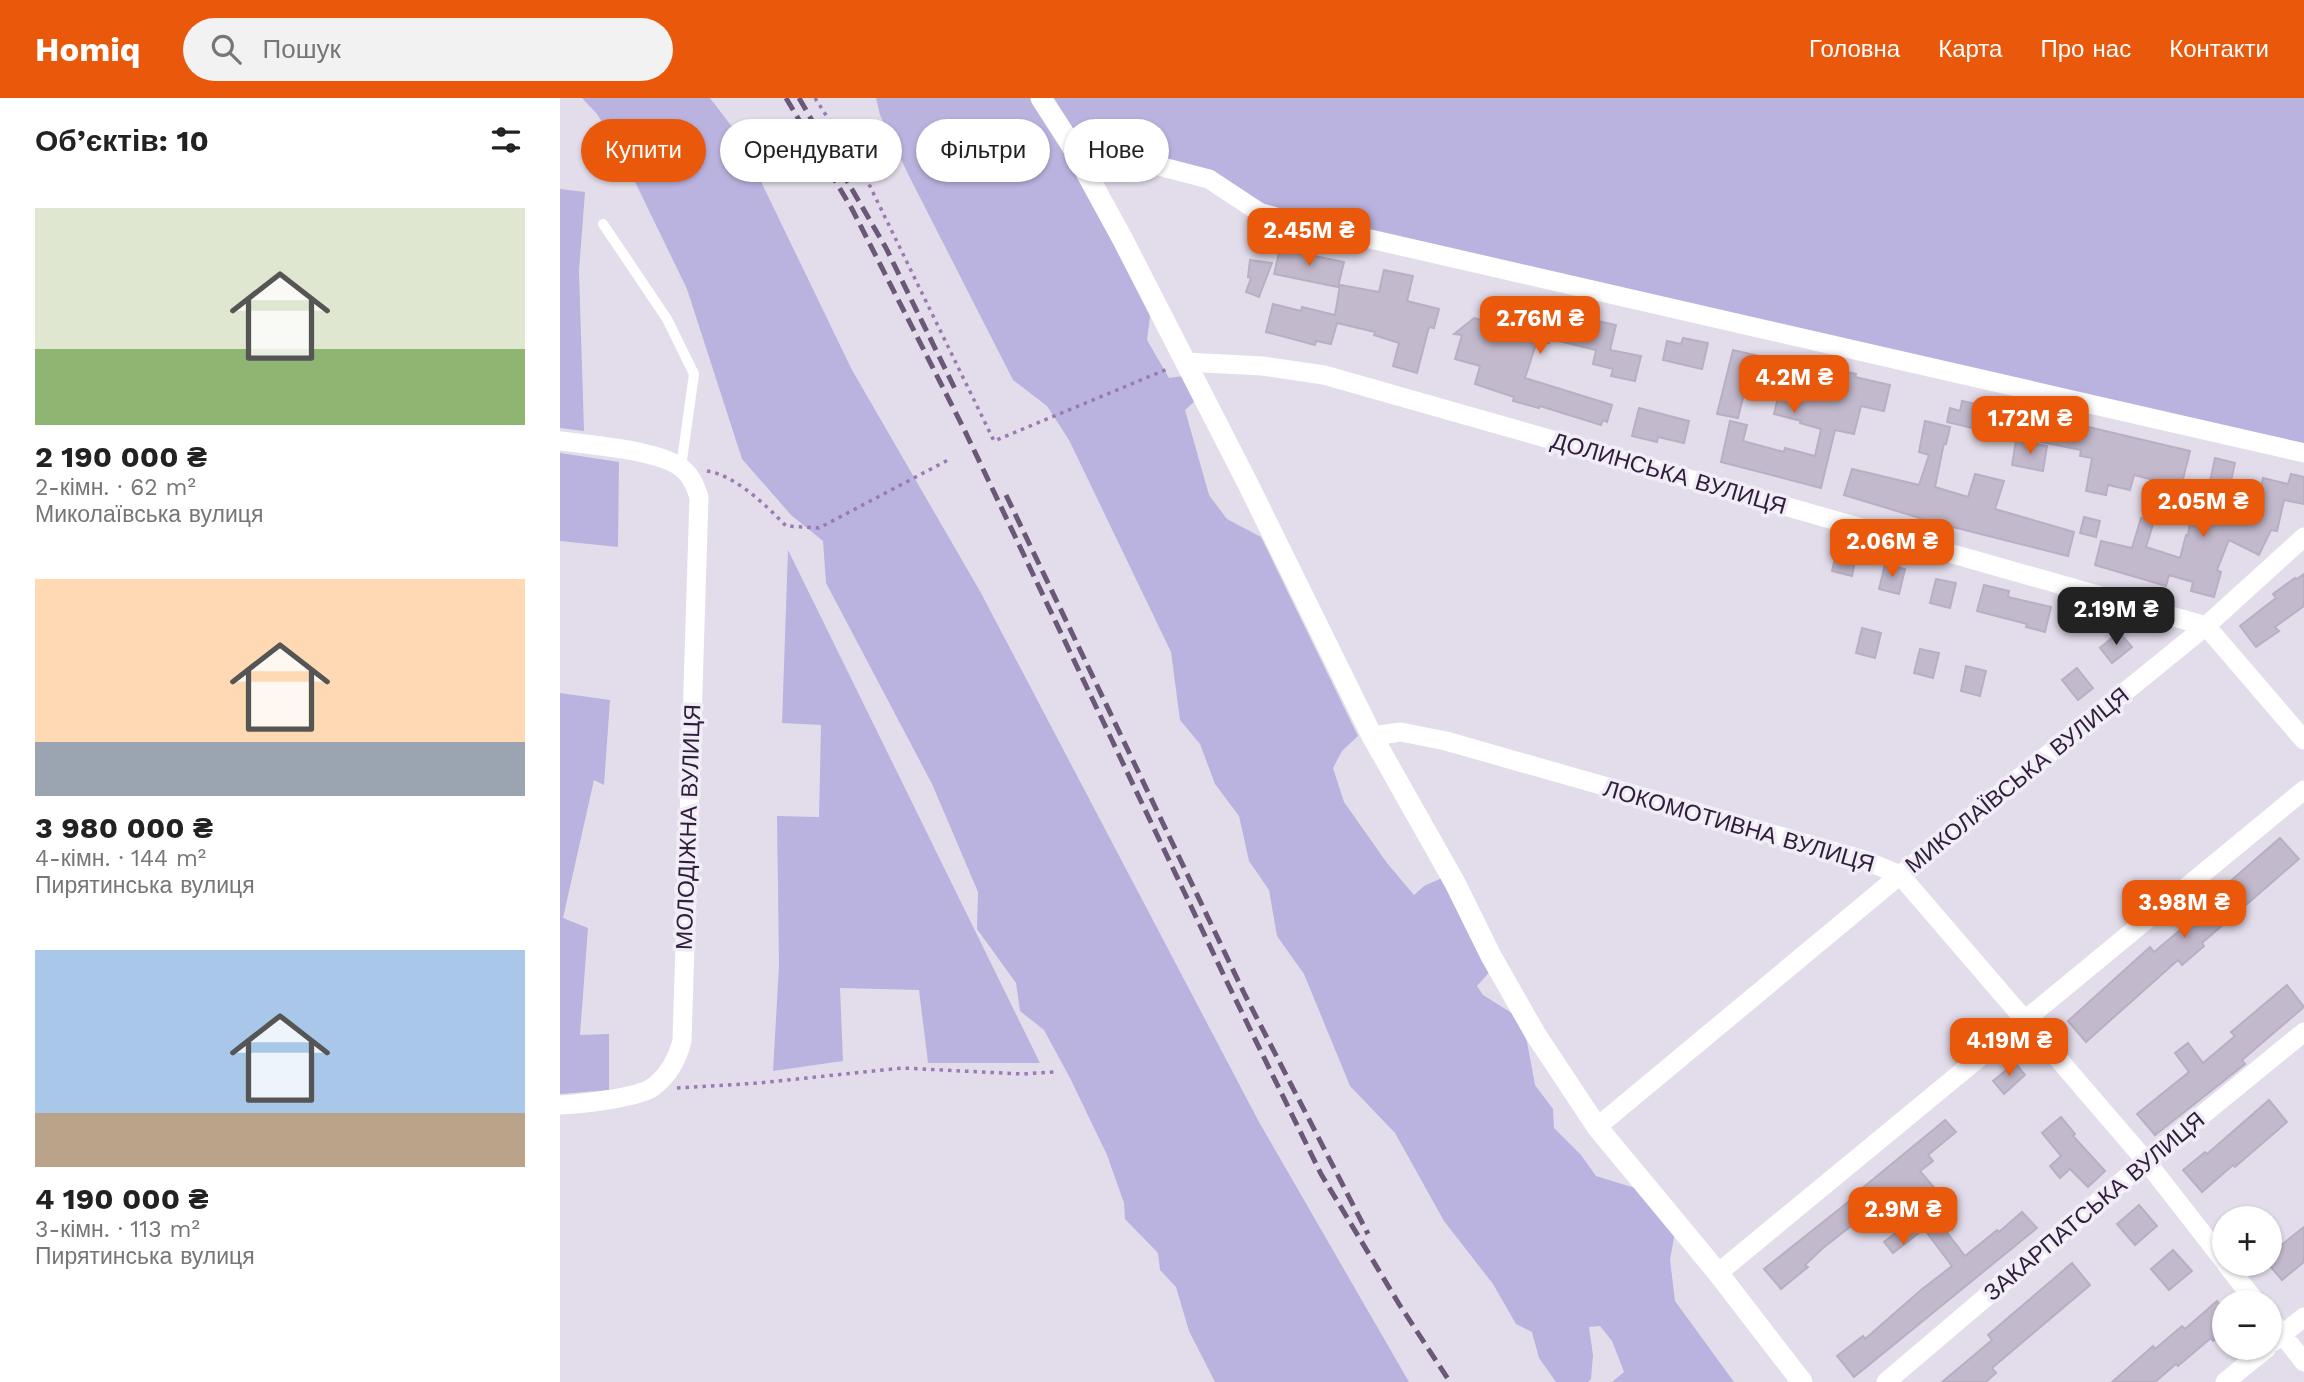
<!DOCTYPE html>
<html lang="uk">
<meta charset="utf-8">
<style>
body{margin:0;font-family:"Work Sans",sans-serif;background:#f2f2f2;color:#222;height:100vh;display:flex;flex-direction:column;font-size:26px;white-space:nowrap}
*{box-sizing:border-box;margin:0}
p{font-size:23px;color:#767676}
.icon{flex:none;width:38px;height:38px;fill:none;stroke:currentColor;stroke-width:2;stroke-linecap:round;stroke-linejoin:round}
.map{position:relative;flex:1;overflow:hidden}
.drawer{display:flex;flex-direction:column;background:#fff;width:560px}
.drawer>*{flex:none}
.hud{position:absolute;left:21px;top:21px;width:665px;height:63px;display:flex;gap:14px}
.tools{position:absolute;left:1652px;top:1108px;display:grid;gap:14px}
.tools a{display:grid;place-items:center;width:70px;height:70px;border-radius:50%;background:#fff;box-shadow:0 2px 5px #0004;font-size:35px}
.price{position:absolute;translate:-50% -60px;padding:0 16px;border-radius:14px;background:#ea580c;color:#fff;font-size:23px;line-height:46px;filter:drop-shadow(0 2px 4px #0008)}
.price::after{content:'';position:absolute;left:50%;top:42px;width:21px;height:16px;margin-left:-10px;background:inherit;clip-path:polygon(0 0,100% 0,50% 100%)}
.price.current{background:#222;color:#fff}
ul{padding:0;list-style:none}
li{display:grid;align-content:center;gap:14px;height:371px;padding:0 35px}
li span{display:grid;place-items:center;height:217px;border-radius:0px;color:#555}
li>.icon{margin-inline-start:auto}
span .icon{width:126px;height:126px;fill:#fffc;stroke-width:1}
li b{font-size:30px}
h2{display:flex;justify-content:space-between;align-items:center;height:84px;padding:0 35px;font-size:30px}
.chip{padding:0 24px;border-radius:32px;background:#fff;box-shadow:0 2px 5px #0004;font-size:24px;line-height:63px}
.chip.current{background:#ea580c;color:#fff}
header{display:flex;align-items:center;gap:42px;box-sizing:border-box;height:98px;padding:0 35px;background:#ea580c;color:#fff}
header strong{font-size:33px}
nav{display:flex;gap:38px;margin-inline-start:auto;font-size:24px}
.search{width:490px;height:63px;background:#f2f2f2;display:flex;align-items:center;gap:18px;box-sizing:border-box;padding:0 24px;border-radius:38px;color:#767676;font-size:26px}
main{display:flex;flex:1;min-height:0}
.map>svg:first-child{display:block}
.green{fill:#bab3df}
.building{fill:#c2b9cc;stroke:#b9afc5;stroke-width:2}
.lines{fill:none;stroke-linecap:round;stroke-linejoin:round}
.path{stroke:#9a7ab2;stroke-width:3.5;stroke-dasharray:3.5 5;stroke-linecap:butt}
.lane{stroke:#fff;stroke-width:10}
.street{stroke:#fff;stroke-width:19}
.secondary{stroke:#fff;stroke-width:21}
.rail{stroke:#6b5778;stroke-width:5;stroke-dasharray:14 7;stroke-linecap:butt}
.labels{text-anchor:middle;stroke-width:7;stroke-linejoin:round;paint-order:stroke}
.street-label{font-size:23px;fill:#301d3b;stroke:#f1edf7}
</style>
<header>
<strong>Homiq</strong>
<div class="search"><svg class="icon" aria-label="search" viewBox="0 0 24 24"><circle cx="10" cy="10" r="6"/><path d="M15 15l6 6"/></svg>Пошук</div>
<nav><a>Головна</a><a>Карта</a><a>Про нас</a><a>Контакти</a></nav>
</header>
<main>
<section class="drawer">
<h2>Об’єктів: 10<svg class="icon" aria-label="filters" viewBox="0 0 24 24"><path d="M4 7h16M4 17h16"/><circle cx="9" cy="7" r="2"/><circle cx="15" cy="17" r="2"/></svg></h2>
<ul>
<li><span style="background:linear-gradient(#dfe7d0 65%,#8fb573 0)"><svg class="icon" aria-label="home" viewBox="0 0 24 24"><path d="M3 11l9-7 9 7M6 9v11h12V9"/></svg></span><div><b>2 190 000 ₴</b><p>2-кімн. · 62 m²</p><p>Миколаївська вулиця</p></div></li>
<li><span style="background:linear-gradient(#ffd9b3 75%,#9aa5b1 0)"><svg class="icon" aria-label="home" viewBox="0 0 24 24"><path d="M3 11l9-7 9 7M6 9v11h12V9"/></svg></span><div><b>3 980 000 ₴</b><p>4-кімн. · 144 m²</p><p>Пирятинська вулиця</p></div></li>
<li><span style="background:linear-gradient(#a9c7e8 75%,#b9a48a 0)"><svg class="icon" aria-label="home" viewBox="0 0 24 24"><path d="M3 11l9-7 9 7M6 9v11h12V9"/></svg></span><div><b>4 190 000 ₴</b><p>3-кімн. · 113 m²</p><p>Пирятинська вулиця</p></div></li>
</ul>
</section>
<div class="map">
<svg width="1744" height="1284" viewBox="0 0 1744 1284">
<rect width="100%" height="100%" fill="#e3ddeb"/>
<path class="green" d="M22,0H150L179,38L292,272L421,495L699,1024L849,1284H655L629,1233L616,1189L600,1172L598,1155L565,1121L564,1105L547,1057L510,980L484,932L460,913L456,885L417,831L418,794L372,686L266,485L263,443L231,417L182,361L127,191L62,57L37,16Z
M316,0H475L591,211L587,242L609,280L623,278L635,303L625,312L649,397L667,421L701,439L798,638L782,653L773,670L784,704L827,765L854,797L864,788L884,779L934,869L917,888L923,897L963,922L975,987L993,1011L994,1030L1021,1057L1036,1078L1075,1090L1115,1134L1110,1162L1115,1203L1174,1284H1052L1064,1274L1052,1243L1040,1228L1029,1229L1033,1257L1031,1281L1028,1284H996L979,1260L972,1234L956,1226L933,1186L884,1123L835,1035L790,988L744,876L717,838L709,792L689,763L679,718L655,686L640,646L620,622L611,554L509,342L487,308L453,282L349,78L320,17Z
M489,0H1744V345L1518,296L707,111L513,40Z
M0,91L25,94L19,173L24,333L0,330Z
M0,355L59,364L58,449L0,443Z
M228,452L480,965H368L359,892L280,890L283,963L213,973L219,868L217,718L259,719L261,627L222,625Z
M0,595L50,602L44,687L34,682L3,820L28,830L20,937L49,936V992L0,996Z"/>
<path class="building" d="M720,151L784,164L778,189L714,176Z
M690,162L712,165L699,199L686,194L691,180L688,179Z
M824,172L853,178L847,203L879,211L874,230L869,229L857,275L833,268L839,245L814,237L815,234L777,225L771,246L756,243L755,247L706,234L713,206L741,213L742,209L775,217L780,187L819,194Z
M945,203L1056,227L1050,252L1081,258L1075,283L1051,278L1053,271L1033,266L1036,252L990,241L989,245L977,243L965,280L1052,307L1047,324L1043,322L1041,327L980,308L979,310L953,303L954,299L915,286L920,268L895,261L902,237L894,236L914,220L921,222L922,217L941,222Z
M1123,240L1148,245L1142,271L1103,262L1107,243L1121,246Z
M1173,252L1255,271L1252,286L1278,291L1283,273L1296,276L1295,279L1330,287L1324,313L1301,308L1294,336L1275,332L1261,390L1161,364L1170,323L1187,327L1183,343L1224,354L1225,350L1255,358L1261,331L1240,325L1241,323L1214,316L1221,286L1188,280L1178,320L1157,316Z
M1402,303L1426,308L1421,332L1387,324L1390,310L1400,313Z
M1079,310L1129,323L1124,345L1098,339L1097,344L1072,338Z
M1486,319L1630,353L1621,389L1574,377L1570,392L1548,387L1546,397L1526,393L1532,360L1520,358L1521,352L1481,344Z
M1365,323L1390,329L1386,346L1384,345L1375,389L1408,399L1415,376L1444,383L1435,411L1514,434L1508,458L1373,424L1284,397L1292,371L1359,387L1369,357L1359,354Z
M1456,342L1487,348L1483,373L1452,367Z
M1655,360L1675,365L1669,392L1649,388Z
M1731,376L1744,379V406L1724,402L1717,433L1711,432L1699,457L1669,442L1657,472L1661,474L1654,499L1631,493L1633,484L1609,477L1606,488L1535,467L1541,443L1572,450L1581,420L1594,423L1586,449L1620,460L1626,437L1628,438L1632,408L1618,405L1621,391L1648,397L1645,417L1688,425L1691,408L1696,409L1703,380L1728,386Z
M1524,419L1540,423L1536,439L1520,435Z
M1278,448L1297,453L1292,478L1272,473Z
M1325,467L1345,471L1339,496L1319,491Z
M1744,476V508L1715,529L1719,533L1696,549L1680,528L1716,500L1713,496L1735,480L1737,481Z
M1376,481L1396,485L1390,510L1370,505Z
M1424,487L1449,493L1448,499L1491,509L1485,534L1466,529L1467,526L1417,513Z
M1302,530L1321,535L1315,560L1296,555Z
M1559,534L1572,549L1552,565L1540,550Z
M1360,551L1379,555L1373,580L1354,575Z
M1406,568L1426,573L1420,598L1401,593Z
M1517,570L1533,590L1518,602L1502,582Z
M1720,740L1739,761L1642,845L1644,848L1622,867L1618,862L1526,944L1508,923L1590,849L1594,854L1638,817L1635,814Z
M1727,887L1744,909L1682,962L1685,966L1595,1037L1577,1016L1629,974L1615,955L1628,945L1643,965L1675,938L1671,934Z
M1455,965L1465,977L1444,996L1433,983Z
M1709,1002L1727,1024L1675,1069L1673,1067L1642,1094L1623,1072L1645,1054L1647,1056Z
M1501,1019L1515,1036L1513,1038L1545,1073L1528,1089L1510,1071L1500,1080L1490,1068L1501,1058L1482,1035Z
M1385,1022L1396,1034L1368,1057L1373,1063L1360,1073L1376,1092L1363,1103L1405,1158L1437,1132L1439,1134L1462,1114L1477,1130L1294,1279L1277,1258L1303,1238L1305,1241L1361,1192L1392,1168L1364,1131L1333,1155L1324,1144L1357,1118L1337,1092L1263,1150L1245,1167L1248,1169L1221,1191L1204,1171L1302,1093L1300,1092Z
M1579,1107L1597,1128L1575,1147L1557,1126Z
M1744,1129V1164L1722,1182L1710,1168V1156Z
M1613,1152L1632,1173L1609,1192L1591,1171Z
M1512,1165L1530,1187L1432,1270L1436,1275L1426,1284H1382L1432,1242L1428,1237Z
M1657,1203L1664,1212V1234L1653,1243L1651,1240L1618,1268L1616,1266L1595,1284H1552L1593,1248L1595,1251L1622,1228L1625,1231Z"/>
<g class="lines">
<path class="path" d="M255,0L305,78L434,343L610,270
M147,373C175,377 207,408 226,428L259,430L388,362
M117,990L199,985L342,970L462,976L494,974"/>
<path class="lane" d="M43,126L107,221L134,276L121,369"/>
<path class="street" d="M510,45L649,81L699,114L723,121L1744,355
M625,264L703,268L764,277L1646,528L1744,642
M0,343C30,347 101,352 123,371C132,379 135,388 139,399L122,943C117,962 108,978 93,989C78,1000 20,1006 0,1007
M812,638L841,634L886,643L1304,762L1340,777L1586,1063L1664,1163
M1037,1029L1340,777L1646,528L1744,439
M1666,1166L1696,1204
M1158,1175L1744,692
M1710,1221L1744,1264
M1713,1244L1744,1219
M1326,1284L1586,1063L1744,934
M1665,1284L1707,1250"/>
<path class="secondary" d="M481,0L510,45L563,142L687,384L812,638L895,785L931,858L976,937L1037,1029L1158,1175L1242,1284"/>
<path class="rail" d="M226,0L292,111L403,329L667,884L761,1076L839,1206L890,1284
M239,0L326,150L396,293
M446,397L685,897L808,1136"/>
</g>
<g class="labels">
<g class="street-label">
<text transform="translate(1109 375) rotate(16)" y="8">ДОЛИНСЬКА ВУЛИЦЯ</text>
<text transform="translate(1457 682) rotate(-39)" y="8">МИКОЛАЇВСЬКА ВУЛИЦЯ</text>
<text transform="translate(1179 728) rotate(16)" y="8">ЛОКОМОТИВНА ВУЛИЦЯ</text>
<text transform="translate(128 729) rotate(-88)" y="8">МОЛОДІЖНА ВУЛИЦЯ</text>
<text transform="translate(1534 1108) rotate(-40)" y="8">ЗАКАРПАТСЬКА ВУЛИЦЯ</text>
</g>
</g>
</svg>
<div class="tools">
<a>+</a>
<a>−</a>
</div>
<b class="price" style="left:749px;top:170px">2.45M ₴</b>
<b class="price" style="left:980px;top:258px">2.76M ₴</b>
<b class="price" style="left:1234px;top:317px">4.2M ₴</b>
<b class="price" style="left:1470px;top:358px">1.72M ₴</b>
<b class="price" style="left:1643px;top:441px">2.05M ₴</b>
<b class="price" style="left:1332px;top:481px">2.06M ₴</b>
<b class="price current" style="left:1556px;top:549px">2.19M ₴</b>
<b class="price" style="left:1624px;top:842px">3.98M ₴</b>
<b class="price" style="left:1449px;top:980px">4.19M ₴</b>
<b class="price" style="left:1343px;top:1149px">2.9M ₴</b>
<div class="hud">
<a class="chip current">Купити</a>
<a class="chip">Орендувати</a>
<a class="chip">Фільтри</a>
<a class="chip">Нове</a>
</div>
</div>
</main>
